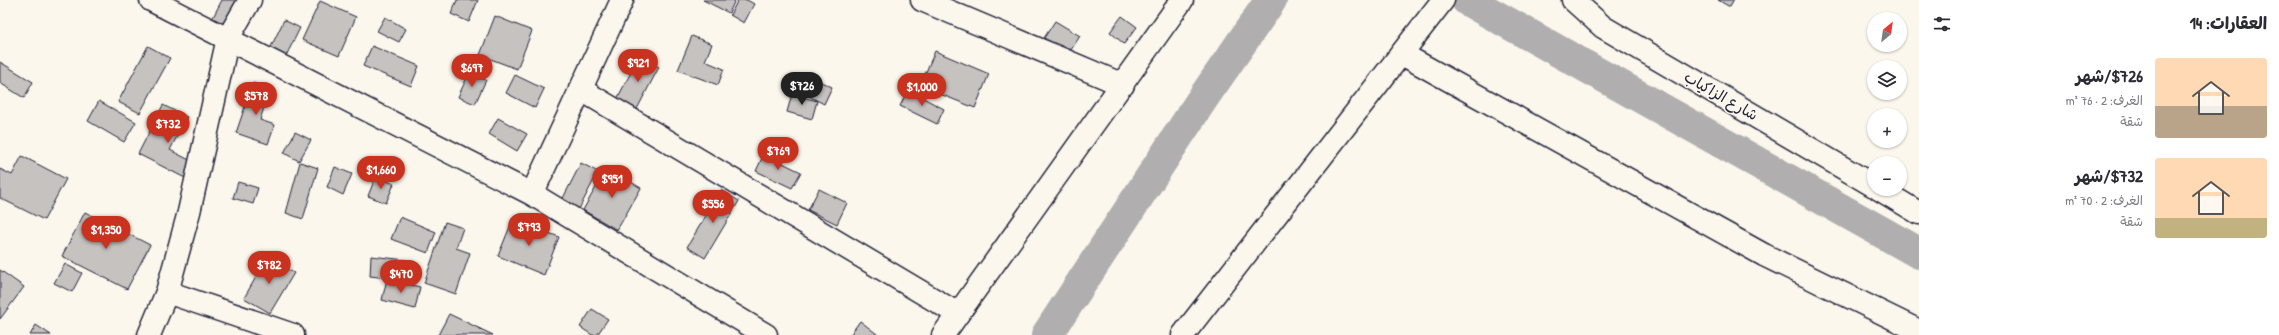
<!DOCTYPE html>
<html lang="ar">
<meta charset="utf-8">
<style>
body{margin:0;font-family:"Patrick Hand","Playpen Sans Arabic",sans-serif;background:#f2f2f3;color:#2b2b33;direction:rtl;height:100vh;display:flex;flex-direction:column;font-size:15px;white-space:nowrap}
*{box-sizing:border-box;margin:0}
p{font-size:13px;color:#7c7c81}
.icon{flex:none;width:22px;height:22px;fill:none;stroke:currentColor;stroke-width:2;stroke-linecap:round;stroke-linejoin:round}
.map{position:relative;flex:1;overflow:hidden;direction:ltr}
.sheet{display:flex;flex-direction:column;background:#fff;width:360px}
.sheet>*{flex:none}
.needle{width:26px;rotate:29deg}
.tools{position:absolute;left:1867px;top:12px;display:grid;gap:8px}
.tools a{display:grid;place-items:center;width:40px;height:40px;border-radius:50%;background:#fff;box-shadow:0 1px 3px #0004;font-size:20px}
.price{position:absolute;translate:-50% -34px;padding:0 9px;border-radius:14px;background:#c8321e;color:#fff;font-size:13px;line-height:26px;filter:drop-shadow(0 1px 2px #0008)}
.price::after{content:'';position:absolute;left:50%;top:24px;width:12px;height:9px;margin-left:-6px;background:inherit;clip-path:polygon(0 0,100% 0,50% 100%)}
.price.on{background:#222;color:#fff}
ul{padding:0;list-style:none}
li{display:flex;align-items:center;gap:12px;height:100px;padding:0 12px}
li span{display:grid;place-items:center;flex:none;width:112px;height:80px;border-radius:4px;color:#555}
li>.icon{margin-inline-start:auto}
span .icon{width:48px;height:48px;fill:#fffc;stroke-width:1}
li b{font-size:17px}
h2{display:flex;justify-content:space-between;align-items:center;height:48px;padding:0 12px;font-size:17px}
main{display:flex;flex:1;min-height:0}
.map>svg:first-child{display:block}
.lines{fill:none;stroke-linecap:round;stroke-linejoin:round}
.canal{stroke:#b1aeb0;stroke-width:32}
.building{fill:#c6c2c0;stroke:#22223b}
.minor-casing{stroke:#22223b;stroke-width:25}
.tertiary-casing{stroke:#22223b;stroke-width:25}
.minor{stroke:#fbf7ec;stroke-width:22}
.tertiary{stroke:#fbf7ec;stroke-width:22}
.labels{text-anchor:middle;stroke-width:3;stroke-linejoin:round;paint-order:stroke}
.street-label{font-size:15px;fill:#22223b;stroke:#fbf7ec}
</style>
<main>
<section class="sheet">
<h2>العقارات: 14<svg class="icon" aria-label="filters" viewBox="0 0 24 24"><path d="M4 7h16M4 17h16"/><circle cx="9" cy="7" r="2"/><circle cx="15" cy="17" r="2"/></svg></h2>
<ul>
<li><span style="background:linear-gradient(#ffd9b3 60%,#b9a48a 0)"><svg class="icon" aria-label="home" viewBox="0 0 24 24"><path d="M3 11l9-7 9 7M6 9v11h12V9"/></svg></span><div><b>$726/شهر</b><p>الغرف: 2 · 76 m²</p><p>شقة</p></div></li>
<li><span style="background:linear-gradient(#ffd9b3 75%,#c2b280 0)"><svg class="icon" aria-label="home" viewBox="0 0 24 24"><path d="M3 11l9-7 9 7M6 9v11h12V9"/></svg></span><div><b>$732/شهر</b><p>الغرف: 2 · 70 m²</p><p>شقة</p></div></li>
</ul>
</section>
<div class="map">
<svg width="1919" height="335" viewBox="0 0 1919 335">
<rect width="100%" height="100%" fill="#fbf7ec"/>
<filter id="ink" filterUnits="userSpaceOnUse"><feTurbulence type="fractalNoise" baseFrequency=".025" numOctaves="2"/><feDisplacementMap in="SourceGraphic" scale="8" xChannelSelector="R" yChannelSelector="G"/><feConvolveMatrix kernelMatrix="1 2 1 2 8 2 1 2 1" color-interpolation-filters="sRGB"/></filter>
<g filter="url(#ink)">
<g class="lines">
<path class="canal" d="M1467,0L1919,253
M1047,335L1203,98L1271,0"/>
</g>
<path class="building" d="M222,0H249L231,35L210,23Z
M457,0H478L469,22L451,14Z
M703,0H735L729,13Z
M738,0H747L754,4L744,23L730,15Z
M1718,0H1734L1730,7Z
M320,1L356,17L339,56L302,40Z
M495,16L532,31L517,69L480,55Z
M1122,16L1137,27L1124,44L1110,32Z
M385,17L406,29L399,42L377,31Z
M284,20L300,28L283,62L267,55Z
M1055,21L1080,36L1069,53L1044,38Z
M692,36L712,44L705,61L724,69L718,85L678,70Z
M148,46L170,58L140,113L118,102Z
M372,46L419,66L411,86L363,66Z
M935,51L989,74L975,108L920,86Z
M639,57L659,67L637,109L617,99Z
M0,62L33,82L24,98L0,83Z
M469,73L486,80L475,104L458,97Z
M515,75L544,89L535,108L506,93Z
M808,76L832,87L824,104L801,92Z
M253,83L270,89L260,120L275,125L268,144L236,133Z
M908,90L944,109L937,124L900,106Z
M792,94L817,101L812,119L787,112Z
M99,101L136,122L124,142L88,121Z
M163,105L187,117L170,150L199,165L191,181L138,154Z
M498,118L527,134L517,151L489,134Z
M295,132L311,140L299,161L284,153Z
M764,154L801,172L792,188L756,171Z
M22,156L66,179L44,220L0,198V169L12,175Z
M300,162L318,168L303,219L286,213Z
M581,163L598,172L577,213L560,204Z
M335,167L352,174L343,195L327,187Z
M607,168L641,188L617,230L583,210Z
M376,176L394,184L386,203L368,196Z
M238,182L258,188L253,204L233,198Z
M819,189L847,203L837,224L808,210Z
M721,190L739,201L705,258L687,247Z
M85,212L150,245L127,289L62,256Z
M400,217L436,232L428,253L391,239Z
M513,219L559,237L544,275L498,256Z
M445,222L463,228L456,248L470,253L456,294L424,283Z
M371,256L406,260L403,280L370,276Z
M267,258L294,273L270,313L244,298Z
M65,264L82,273L72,292L54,283Z
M0,270L24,287L0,319Z
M387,279L420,287L415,309L382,300Z
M592,309L608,319L597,335H592L580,327Z
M449,314L493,335H438Z
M860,321L877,334L876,335H850Z
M36,325L51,335H30Z"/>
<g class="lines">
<defs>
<path id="minor" d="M151,0L532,194L766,335
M922,0L1123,85
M1402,54L1764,255L1919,331
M580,89L958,314
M532,194L622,0
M167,292L293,335
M149,335L167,292L189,212L228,38L250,0
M943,335L1182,0
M1183,335L1443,0"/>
<path id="tertiary" d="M1573,0L1603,27L1874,186
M1879,189L1919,213"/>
</defs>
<use href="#minor" class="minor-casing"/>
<use href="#tertiary" class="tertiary-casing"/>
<use href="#minor" class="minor"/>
<use href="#tertiary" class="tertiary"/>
</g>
</g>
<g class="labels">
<g class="street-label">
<text transform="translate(1721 96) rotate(30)" y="5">شارع الزاكياب</text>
</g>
</g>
</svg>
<div class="tools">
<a><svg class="needle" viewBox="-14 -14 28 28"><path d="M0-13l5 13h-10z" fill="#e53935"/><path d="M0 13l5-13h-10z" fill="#7c7c81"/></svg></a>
<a><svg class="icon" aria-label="layers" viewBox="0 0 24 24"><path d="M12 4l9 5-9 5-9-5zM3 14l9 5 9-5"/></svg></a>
<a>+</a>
<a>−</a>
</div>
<b class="price" style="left:638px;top:83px">$921</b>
<b class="price" style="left:472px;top:88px">$697</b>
<b class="price on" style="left:802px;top:106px">$726</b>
<b class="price" style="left:922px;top:107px">$1,000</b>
<b class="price" style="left:256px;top:116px">$578</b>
<b class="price" style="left:168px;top:144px">$732</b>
<b class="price" style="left:778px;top:171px">$769</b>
<b class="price" style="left:381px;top:190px">$1,660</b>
<b class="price" style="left:612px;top:199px">$951</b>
<b class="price" style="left:713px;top:224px">$556</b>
<b class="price" style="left:529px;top:247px">$793</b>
<b class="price" style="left:106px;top:250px">$1,350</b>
<b class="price" style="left:269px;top:285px">$782</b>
<b class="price" style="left:401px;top:294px">$470</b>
</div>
</main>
